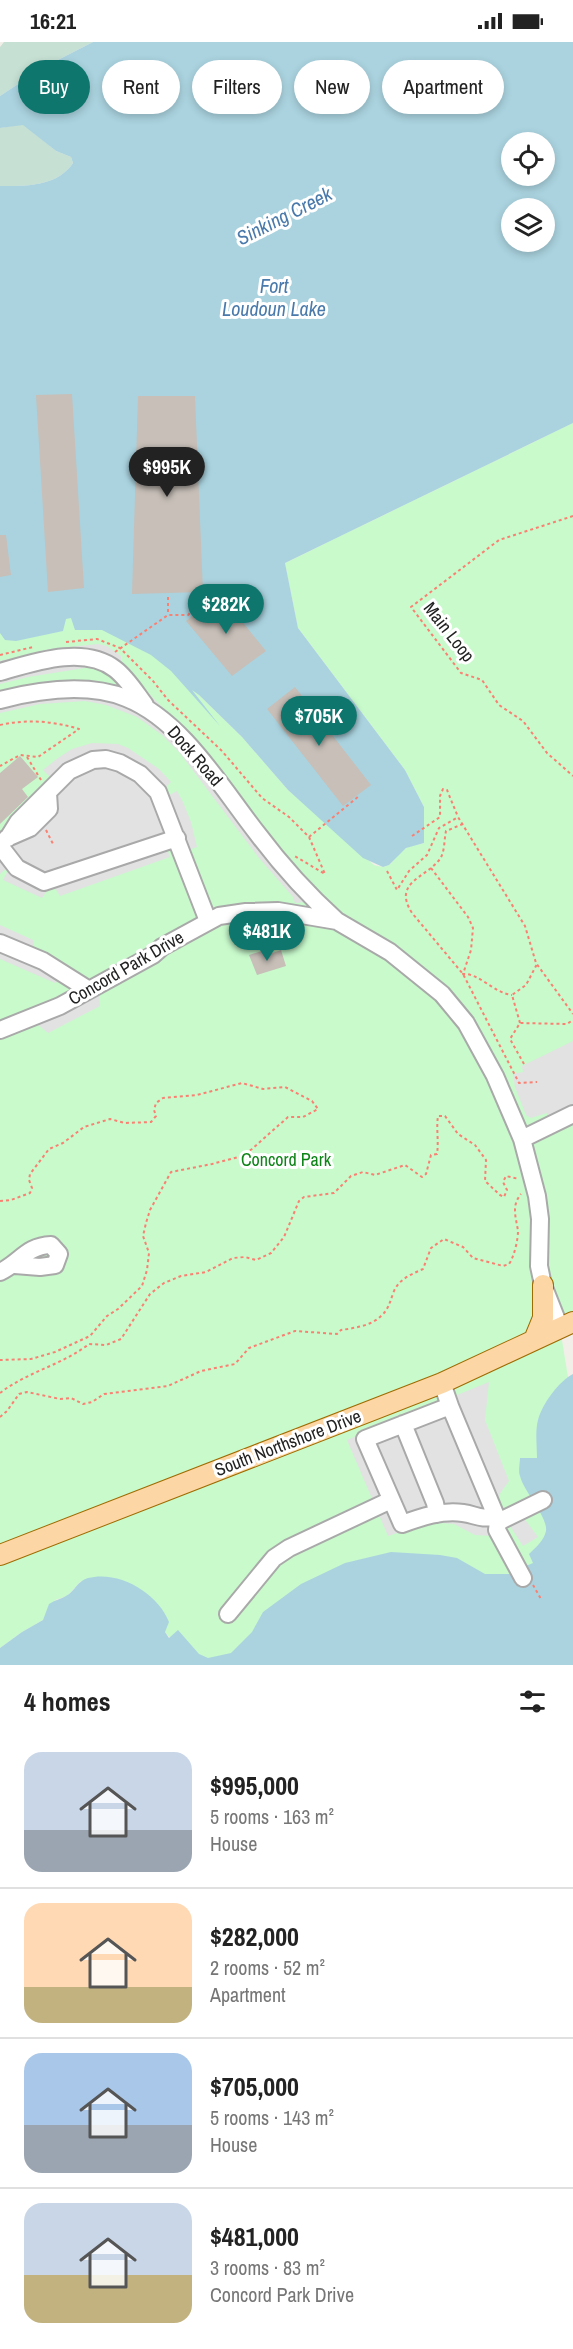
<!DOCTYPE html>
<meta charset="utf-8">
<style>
body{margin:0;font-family:"Archivo Narrow",sans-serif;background:#f6f6f6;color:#222;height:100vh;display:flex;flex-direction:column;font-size:22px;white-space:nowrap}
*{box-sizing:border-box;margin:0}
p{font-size:20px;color:#767676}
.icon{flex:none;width:33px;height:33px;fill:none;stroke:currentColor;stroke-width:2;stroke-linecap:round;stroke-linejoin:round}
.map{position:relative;height:1623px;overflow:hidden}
.details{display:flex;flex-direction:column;background:#fff;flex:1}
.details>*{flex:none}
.hud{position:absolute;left:18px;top:18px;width:537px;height:54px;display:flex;gap:12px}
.tools{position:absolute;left:501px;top:90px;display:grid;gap:12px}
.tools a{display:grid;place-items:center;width:54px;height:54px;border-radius:50%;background:#fff;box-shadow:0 3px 9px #0003;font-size:30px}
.price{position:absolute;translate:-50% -51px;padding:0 14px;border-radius:21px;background:#0f766e;color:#fff;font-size:20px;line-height:39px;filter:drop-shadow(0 2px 3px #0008)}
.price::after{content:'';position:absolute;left:50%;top:36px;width:18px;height:14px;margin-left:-9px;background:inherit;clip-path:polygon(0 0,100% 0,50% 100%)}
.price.active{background:#222;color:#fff}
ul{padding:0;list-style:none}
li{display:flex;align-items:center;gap:18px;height:150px;padding:0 24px}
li+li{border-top:2px solid #e0e0e0}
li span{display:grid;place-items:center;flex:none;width:168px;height:120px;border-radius:18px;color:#555}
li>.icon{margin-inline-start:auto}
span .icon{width:72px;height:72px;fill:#fffc;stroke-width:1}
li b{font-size:26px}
h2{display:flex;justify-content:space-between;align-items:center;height:72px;padding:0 24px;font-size:26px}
.chip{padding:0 21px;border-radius:27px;background:#fff;box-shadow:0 3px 9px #0003;font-size:21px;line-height:54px}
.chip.active{background:#0f766e;color:#fff}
.status{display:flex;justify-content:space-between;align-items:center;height:42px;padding:0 30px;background:#fff;direction:ltr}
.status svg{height:16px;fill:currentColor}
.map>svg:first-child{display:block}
.wetland{fill:#c6e0d4}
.park{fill:#c8facc}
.parking{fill:#e2e2e2}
.water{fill:#aad3df;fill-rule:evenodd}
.building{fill:#c7bfb8}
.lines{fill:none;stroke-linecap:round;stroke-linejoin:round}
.minor-casing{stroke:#a9a9a9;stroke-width:20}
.major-casing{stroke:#a06b00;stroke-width:22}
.path{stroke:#fa8072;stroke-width:2;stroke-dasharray:3 3;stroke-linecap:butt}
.minor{stroke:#fff;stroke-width:16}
.major{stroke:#fcd6a4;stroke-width:20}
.labels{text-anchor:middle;stroke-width:6;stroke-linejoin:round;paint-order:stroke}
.street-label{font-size:18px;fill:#222;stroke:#fff}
.park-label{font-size:18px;fill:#0c8416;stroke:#fff}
.water-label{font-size:20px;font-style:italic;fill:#4a7aab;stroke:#fff}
</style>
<div class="status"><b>16:21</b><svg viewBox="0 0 49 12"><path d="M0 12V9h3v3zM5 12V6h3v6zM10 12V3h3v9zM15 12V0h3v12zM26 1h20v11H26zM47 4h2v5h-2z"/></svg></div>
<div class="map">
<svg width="573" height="1623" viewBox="0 0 573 1623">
<rect width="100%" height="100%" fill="#f2efe9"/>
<path class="wetland" d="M4,0H93L44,25L0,54V5Z
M23,82L56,109L71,115L73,121C57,145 25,144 0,144V86Z"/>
<path class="park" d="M573,381V1280L560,1286L568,1335L548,1358L538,1378L537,1424L551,1449L542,1536L253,1601L213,1622L170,1596L165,1590L81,1539L67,1554L55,1558L43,1578L22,1590L0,1606V584L35,575L111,574L199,653L242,695L288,748L374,823C394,829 391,816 405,807C410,803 419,803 424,801V765L405,728L298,586L285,521Z"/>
<path class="parking" d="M98,602L107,604L121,614V623L204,708L279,808L324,858L295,861L293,855L259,816L179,710L162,693L137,675L106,663L85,659L40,662L0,671V653L123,647L109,632L91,625L28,635L0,642V619L50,607Z
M92,701L118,702L128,706L159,727L171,740L164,747L169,753L177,749L183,760L191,780L197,805L176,812L171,805L167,807L170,815L60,854L55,846L47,849L42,856L3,838L8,828L7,826L0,832V792L12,782L51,736L43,728L58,716L72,707Z
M0,883L33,898L35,909L64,922L73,930L55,941L0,917Z
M99,953L100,964L48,991L37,982Z
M573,999V1078L548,1080L547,1071L531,1076L526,1073L515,1045L513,1032L523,1030L522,1024Z
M489,1340L485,1378L509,1439L499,1453L502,1466L506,1469L517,1467L538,1495L523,1504L510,1484L492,1494L475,1493L454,1482L441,1481L422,1483L388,1494L347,1398Z"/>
<path class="water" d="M93,0H573V381L285,521L298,586L405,728L424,765V801L406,806L389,823L383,825L363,816L288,748L242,695L199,653L192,648L220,684L171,629L151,613L102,588H75L71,576L66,577L63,589L16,599L5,598L0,591V144C25,144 57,145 73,121L71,115L56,109L23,83L0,86V54L44,25ZM512,100H544V134H512ZM512,166H544V200H512Z
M573,1332V1623H0V1606L22,1590L43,1578L49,1562C55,1558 61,1557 66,1554C75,1549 77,1539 88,1536C119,1528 158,1551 169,1580L165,1590L169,1596L178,1588L199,1612L208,1616L231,1611L252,1590L263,1570L301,1542L345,1521L391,1510L440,1513L457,1516L485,1532H513L512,1530L533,1521L529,1512C535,1506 544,1499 546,1489C548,1475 524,1450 520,1434C518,1429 520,1421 520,1416H537C537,1405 535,1389 538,1378C542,1362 559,1339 573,1332Z"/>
<path class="building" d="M72,352L84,546L48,550L36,353Z
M138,354H195L203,550L132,552Z
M0,493H6L11,533L0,535Z
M219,551L266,609L232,634L186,579Z
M295,645L371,743L343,764L267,667Z
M20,714L38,735L22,747L28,755L0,782V731Z
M265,908L267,913L281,908L286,924L257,933L249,913Z"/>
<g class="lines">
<defs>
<path id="minor" d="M0,630C35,620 84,603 115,627C127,636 136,651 145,663
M0,658C38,648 88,641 126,656C182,678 221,745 257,791C281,823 307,852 337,879
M7,796L30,786L49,767L48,751
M8,796L18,780L69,729L93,718L106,717L120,721L140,732L158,750L208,879
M0,804L17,826L44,840L177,796
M0,901L43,919L89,948
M0,988L60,964L153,913L162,905L219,874L246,870L278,869L337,879L390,910L442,952L466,981L495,1034L522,1097L537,1154L540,1177L539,1224L543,1243L560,1286
M522,1097L573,1072
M0,1230C21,1220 26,1204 51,1203L59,1212L55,1223L40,1225L15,1223
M442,1341L450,1364L365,1397L402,1482C421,1475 442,1468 463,1471C477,1473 480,1478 496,1474L450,1364
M403,1382L435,1461L437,1472
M496,1474L498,1480L497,1488L523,1536
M498,1480L543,1458
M228,1572L274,1516L289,1506L391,1458"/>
<path id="major" d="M534,1298L543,1276V1243
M0,1513L442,1341L573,1280"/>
</defs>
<use href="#minor" class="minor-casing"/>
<use href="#major" class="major-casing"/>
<path class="path" d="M573,474L499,498L411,565L461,631L482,638L499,663L523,679L547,711L573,734
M168,555V573
M66,600L97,597L120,606L153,639L168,658L222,709L262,756L289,775L309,795L325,832L293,813
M115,610L168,573H188L198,563L202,568
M0,613L33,605
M0,683C27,677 53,679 79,687L38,715L20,713L0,724
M27,715L41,738
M463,782L446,789C444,798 445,809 440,817C426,836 392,840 412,871L463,932L519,1041L537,1040
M46,788L54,804
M412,794L440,775V754L443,747L447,748L458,775
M309,795L359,754
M431,826L468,875L473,886L471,908L463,932C479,931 494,951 512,953
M387,829L397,848L409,829L427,813L439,786L458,775L525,884L536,921L573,972
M520,981L512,953L526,943L537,922
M524,1022L510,997L520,981L567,982L573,978
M0,1159L11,1158L30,1151L32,1146L29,1138L30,1132L49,1107L63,1101L84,1085L110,1077L125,1081L151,1080L156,1074L154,1068L156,1061L163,1056L197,1053L242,1041L263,1047L285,1045L312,1059L318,1067L303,1075H288L252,1107L242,1114L212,1122L171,1130L150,1168L146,1181L143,1194L149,1211L147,1228L142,1244L118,1267L107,1274L90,1294L55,1310L31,1317L0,1318
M0,1351C27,1330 62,1323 89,1302L106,1303L121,1297L150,1252L164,1241L181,1234L206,1230L233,1216L245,1215L256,1218L271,1211L284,1195L299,1159L304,1155L334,1151L351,1134L363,1130L375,1133L405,1123L422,1135L426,1132L431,1113L437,1112C439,1099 436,1087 438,1074H445L458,1092L475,1103L486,1118L485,1139L500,1153L504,1155L507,1148L503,1140L506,1134L519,1137
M0,1375L7,1369L19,1352L27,1350L60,1357L71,1356L83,1362L92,1360L104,1352L168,1344L201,1329L235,1322L249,1306L295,1289L337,1292L341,1288C354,1286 371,1284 381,1274C389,1267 390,1259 394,1249C399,1237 412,1232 423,1227L431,1206L444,1197L463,1205L473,1216L503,1224L509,1222C514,1215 518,1198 518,1189C516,1175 511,1164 521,1152
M533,1543L541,1557"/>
<use href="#minor" class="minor"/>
<use href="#major" class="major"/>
</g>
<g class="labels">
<g class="street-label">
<text transform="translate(449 590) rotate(52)" y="6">Main Loop</text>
<text transform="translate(195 714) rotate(49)" y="6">Dock Road</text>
<text transform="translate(126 926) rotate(-30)" y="6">Concord Park Drive</text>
<text transform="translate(288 1401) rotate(-21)" y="6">South Northshore Drive</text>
</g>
<g class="park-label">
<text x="286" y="1124">Concord Park</text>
</g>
<g class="water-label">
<text transform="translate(284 174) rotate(-27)" y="7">Sinking Creek</text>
<text x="274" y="251">Fort<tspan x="274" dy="23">Loudoun Lake</tspan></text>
</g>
</g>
</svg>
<div class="tools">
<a><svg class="icon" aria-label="locate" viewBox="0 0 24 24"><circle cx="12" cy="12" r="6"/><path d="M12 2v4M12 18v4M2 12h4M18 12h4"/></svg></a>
<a><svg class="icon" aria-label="layers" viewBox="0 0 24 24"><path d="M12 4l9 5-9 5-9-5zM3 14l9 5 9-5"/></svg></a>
</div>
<b class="price active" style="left:167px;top:456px">$995K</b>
<b class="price" style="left:226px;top:593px">$282K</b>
<b class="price" style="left:319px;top:705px">$705K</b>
<b class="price" style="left:267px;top:920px">$481K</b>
<div class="hud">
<a class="chip active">Buy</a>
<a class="chip">Rent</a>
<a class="chip">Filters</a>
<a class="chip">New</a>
<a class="chip">Apartment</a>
</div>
</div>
<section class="details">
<h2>4 homes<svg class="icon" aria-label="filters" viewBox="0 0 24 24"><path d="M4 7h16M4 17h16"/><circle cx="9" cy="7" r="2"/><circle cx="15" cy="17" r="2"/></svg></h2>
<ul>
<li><span style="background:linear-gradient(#c9d6e8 65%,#9aa5b1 0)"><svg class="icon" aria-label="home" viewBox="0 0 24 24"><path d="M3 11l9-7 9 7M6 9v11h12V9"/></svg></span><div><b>$995,000</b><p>5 rooms · 163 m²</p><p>House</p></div></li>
<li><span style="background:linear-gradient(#ffd9b3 70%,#c2b280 0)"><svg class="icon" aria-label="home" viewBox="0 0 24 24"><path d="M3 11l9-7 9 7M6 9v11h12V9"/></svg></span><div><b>$282,000</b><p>2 rooms · 52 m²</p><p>Apartment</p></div></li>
<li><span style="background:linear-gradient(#a9c7e8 60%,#9aa5b1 0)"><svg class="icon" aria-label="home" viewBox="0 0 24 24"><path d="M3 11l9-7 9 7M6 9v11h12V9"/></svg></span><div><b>$705,000</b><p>5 rooms · 143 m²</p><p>House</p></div></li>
<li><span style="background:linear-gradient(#c9d6e8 60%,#c2b280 0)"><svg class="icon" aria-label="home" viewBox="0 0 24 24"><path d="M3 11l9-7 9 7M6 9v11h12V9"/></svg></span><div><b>$481,000</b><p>3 rooms · 83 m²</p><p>Concord Park Drive</p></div></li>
</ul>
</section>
